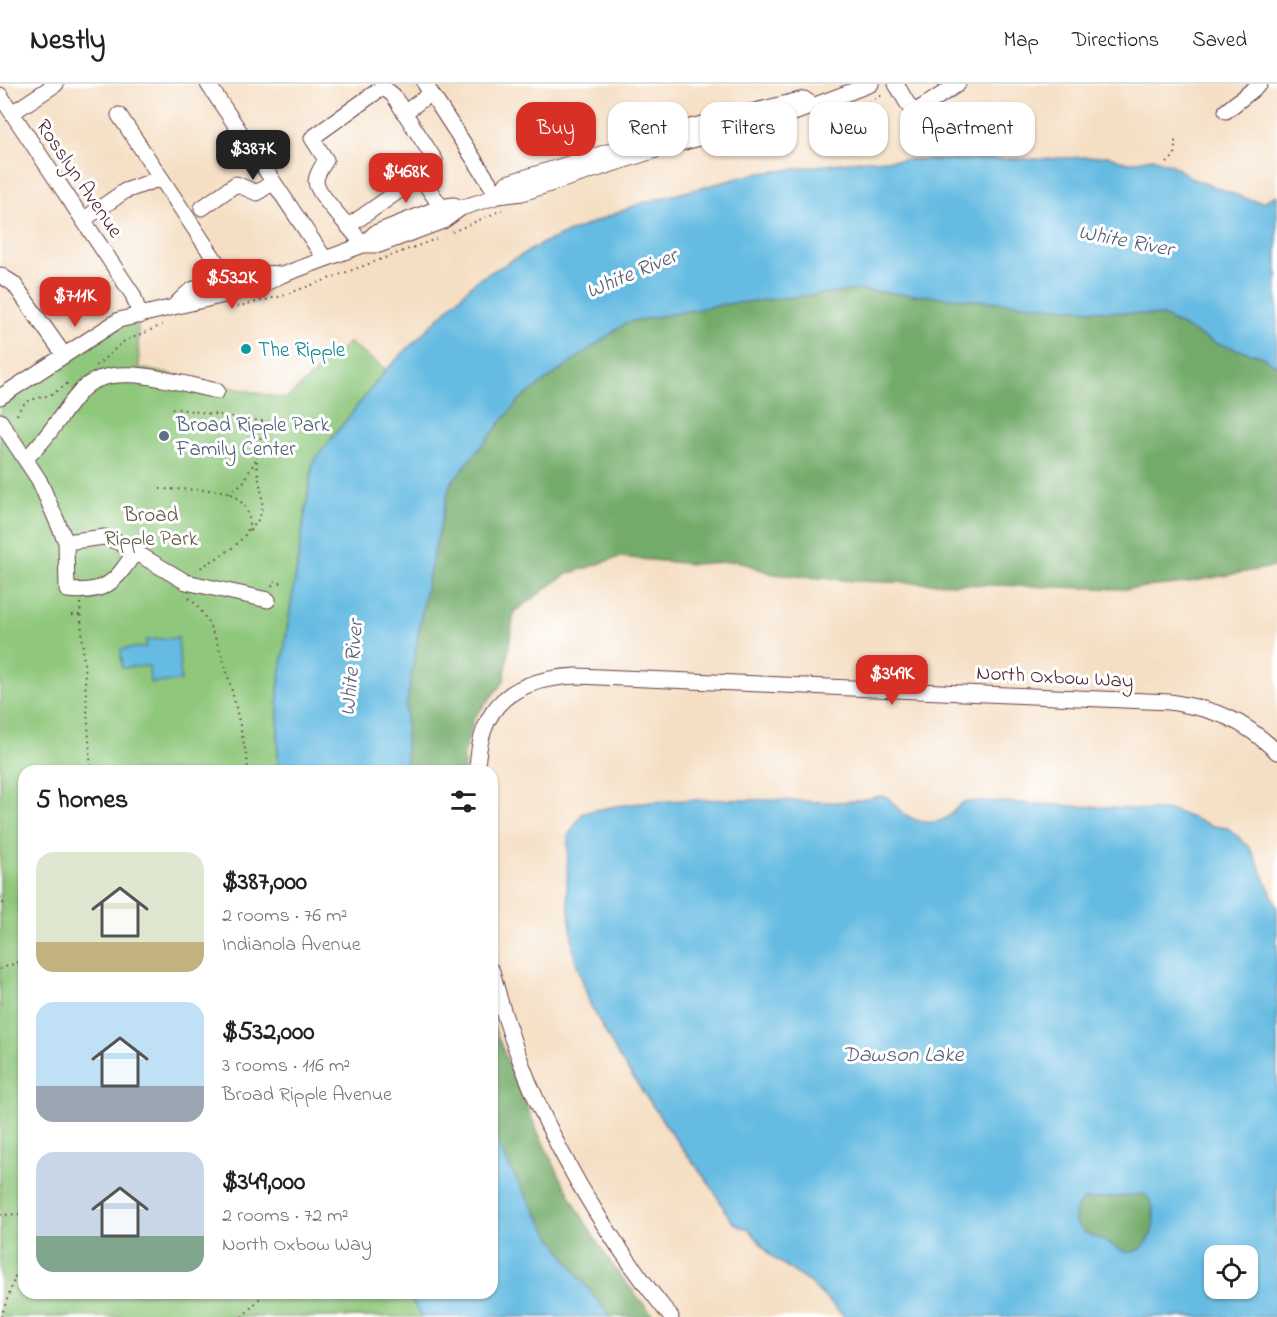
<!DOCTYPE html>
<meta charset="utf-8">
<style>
body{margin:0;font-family:"Indie Flower",sans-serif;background:#f2f2f2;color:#222;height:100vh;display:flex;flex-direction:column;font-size:22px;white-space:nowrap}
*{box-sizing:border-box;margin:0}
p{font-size:20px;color:#767676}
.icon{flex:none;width:33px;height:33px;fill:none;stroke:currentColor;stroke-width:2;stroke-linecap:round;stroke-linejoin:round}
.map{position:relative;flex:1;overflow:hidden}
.panel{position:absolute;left:18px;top:681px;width:480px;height:534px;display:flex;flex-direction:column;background:#fff;border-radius:18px;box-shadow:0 2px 4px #0004}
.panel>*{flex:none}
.top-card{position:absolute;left:516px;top:18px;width:570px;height:54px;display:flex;gap:12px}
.controls{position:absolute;left:1204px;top:1161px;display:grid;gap:12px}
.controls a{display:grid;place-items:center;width:54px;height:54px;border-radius:12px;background:#fff;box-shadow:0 2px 4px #0004;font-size:30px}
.price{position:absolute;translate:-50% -51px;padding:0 14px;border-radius:12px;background:#d93025;color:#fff;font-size:20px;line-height:39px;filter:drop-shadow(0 2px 3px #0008)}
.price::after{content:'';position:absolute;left:50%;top:36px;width:18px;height:14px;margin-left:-9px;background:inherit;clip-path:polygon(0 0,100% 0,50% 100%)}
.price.on{background:#222;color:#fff}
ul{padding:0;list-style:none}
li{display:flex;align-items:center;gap:18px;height:150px;padding:0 18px}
li span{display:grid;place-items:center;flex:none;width:168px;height:120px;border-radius:18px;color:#555}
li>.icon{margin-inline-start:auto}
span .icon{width:72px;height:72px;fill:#fffc;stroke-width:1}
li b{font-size:26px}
h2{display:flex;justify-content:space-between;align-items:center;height:72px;padding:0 18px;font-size:26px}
.pill{padding:0 21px;border-radius:18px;background:#fff;box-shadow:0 2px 4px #0004;font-size:21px;line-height:54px}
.pill.on{background:#d93025;color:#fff}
header{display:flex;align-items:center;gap:36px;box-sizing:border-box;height:84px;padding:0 30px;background:#fff;border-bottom:2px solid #e0e0e0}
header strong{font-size:28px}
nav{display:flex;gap:33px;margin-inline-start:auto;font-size:21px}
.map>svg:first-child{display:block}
.green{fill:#8fc77b;stroke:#6c7353;stroke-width:1.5}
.forest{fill:#73ac6b;stroke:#5e664b;stroke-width:1.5}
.water{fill:#65bbe2;stroke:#586d86;stroke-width:1.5;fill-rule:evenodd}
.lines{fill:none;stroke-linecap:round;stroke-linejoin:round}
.minor-casing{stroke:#643c42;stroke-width:17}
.path{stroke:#643c42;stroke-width:2;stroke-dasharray:1.5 4.5;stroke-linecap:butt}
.minor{stroke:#fff;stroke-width:15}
.culture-dot{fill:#0f9aa8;stroke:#fff;stroke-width:2}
.service-dot{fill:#5c6f8a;stroke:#fff;stroke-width:2}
.labels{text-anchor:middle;stroke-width:6;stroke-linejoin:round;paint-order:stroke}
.street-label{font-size:21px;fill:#4a1f2b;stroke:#fff}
.culture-label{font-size:21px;fill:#0d838f;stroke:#fff;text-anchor:start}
.service-label{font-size:21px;fill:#4e5e75;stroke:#fff;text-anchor:start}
.park-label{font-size:21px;fill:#625a47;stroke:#fff}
.water-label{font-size:22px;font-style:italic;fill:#555d74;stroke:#fff}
</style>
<header>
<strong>Nestly</strong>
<nav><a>Map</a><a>Directions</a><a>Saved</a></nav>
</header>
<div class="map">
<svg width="1277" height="1233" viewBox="0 0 1277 1233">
<rect width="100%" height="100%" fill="#fff"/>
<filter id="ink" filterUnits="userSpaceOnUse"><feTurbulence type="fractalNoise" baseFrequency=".0167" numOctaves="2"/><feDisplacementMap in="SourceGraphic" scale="12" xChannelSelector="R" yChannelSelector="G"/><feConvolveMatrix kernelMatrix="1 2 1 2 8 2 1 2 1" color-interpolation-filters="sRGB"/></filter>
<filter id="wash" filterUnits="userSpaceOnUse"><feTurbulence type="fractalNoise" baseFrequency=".008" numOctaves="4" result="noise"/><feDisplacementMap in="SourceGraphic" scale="24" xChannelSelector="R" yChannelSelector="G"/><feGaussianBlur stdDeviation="1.35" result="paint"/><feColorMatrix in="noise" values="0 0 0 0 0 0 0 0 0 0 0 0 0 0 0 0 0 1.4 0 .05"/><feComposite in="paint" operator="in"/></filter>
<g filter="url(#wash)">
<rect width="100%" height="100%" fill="#f5dfc4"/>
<path class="green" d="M137,227L139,284L286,315L349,259L386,286L313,378L278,606V687H24V1209H407L422,1233H0V313Z"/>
<path class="forest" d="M858,206L1163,232L1215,259L1261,272L1277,282V482L1178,500L1124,505L855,497L773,490L738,477L693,480L619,473L565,491L514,528L504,597L474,634L464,668V687H406V622L427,499L450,400L520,315L627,238L726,220Z
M492,938C524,1022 561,1105 611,1179C624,1198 640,1215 654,1233H610L566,1178L509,1084L492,1049Z
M1144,1110C1162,1122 1155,1169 1129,1168C1121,1168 1112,1160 1104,1157C1091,1151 1083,1151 1075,1137L1077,1123L1084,1116Z"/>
<path class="water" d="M1109,72L1127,79L1152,74L1172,81L1193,95L1247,115L1263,118L1277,111V282L1261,272L1215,259L1163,232L858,206L726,220L627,238L520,315L450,400L427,499L406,622V687H278V606L313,378L386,286L477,196L545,158L639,120L754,90L865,76L1042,75Z
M178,554L181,597L150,599L149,582L122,584L121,565L146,563V556Z
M879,712L888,713C901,733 927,747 949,732C954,728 957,722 963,719C968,717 976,718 982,717L1174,727L1213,742L1228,744L1249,763L1258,779L1277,824V1233H845L811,1200L771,1172L749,1145L738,1142L730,1135L711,1102L674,1053L619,973L590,920L574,871L567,808L568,752L583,729C640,714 711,715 770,716C808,716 842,723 879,712ZM1144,1110C1162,1122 1155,1169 1129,1168C1121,1168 1112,1160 1104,1157C1091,1151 1083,1151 1075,1137L1077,1123L1084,1116ZM1215,1172H1248V1204H1215Z
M492,1049C525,1117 563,1174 610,1233H422L407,1209H492Z"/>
</g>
<g filter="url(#ink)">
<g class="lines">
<defs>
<path id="minor" d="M208,0L325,175
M425,0L498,112
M896,0L913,29L958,0
M0,11L133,211L140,232
M1226,27L1260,0
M12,29L56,0
M404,29L431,9
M119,31L161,94
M498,112L507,99L682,45L804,15L813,21
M202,124L236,100L257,109L273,98
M83,136L125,107L161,94L229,197
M350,141L423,90
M363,161H379L443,137L461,124L498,112L522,109L662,64L794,29L871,0
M363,161C354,146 316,111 316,97C316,91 322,82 326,76L312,54L383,3L393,11L435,76L422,95L441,123
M0,191L14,200L64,271
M174,222C180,217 186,209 192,206C206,199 270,185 282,191
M0,313L119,236L258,203L282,191L363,161L375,149L441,123L454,121L461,124
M0,337L39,396L66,458L104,453L118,458L186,498L268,516
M26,374C49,354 61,329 81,307C109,274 180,300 217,307
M66,458L67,506C106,510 115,498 135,468
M477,687C479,620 513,595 577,592L1170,618C1218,626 1242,635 1277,668
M492,887C524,1015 589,1132 671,1233"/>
</defs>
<use href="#minor" class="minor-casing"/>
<path class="path" d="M818,35L848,27L885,10
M1167,79L1175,71V56
M452,148L502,126
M231,224L282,212L436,155
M96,282L123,258L162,241
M172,324L268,338C262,348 257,361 257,373C255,401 275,426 248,447
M17,331C24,313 36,316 52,310C57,307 63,303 68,299
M160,405C176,406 216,404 229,409C235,411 243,419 246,425C262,455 216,473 197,486
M229,409L243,399L256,375
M272,502L273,497L285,500
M189,514C223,541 238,636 248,679L247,687
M80,519L91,687
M72,531H81
M0,813L5,823
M0,885L24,876
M0,1131L24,1130
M1,1233L24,1167
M242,1233L265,1209"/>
<use href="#minor" class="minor"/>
</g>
</g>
<circle class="culture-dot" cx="246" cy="265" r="6"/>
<circle class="service-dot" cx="164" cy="352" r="6"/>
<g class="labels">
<g class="street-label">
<text transform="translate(80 94) rotate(56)" y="7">Rosslyn Avenue</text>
<text transform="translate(1055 592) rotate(3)" y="7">North Oxbow Way</text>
</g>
<g class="culture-label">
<text x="258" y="272">The Ripple</text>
</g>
<g class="service-label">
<text x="176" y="347">Broad Ripple Park<tspan x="176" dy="24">Family Center</tspan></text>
</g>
<g class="park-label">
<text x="151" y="437">Broad<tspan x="151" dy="24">Ripple Park</tspan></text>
</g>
<g class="water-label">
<text transform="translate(1126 155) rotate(11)" y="8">White River</text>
<text transform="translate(631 188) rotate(-23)" y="8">White River</text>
<text transform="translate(350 584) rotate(-85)" y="8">White River</text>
<text x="903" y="977">Dawson Lake</text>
</g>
</g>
</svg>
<div class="controls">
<a><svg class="icon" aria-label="locate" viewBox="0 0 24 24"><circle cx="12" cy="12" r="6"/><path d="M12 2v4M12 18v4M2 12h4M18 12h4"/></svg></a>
</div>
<b class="price on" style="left:253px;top:97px">$387K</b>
<b class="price" style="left:406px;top:120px">$468K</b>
<b class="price" style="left:232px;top:226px">$532K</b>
<b class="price" style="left:75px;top:244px">$711K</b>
<b class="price" style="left:892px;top:622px">$349K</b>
<div class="top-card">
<a class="pill on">Buy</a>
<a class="pill">Rent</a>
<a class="pill">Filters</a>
<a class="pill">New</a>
<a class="pill">Apartment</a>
</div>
<section class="panel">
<h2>5 homes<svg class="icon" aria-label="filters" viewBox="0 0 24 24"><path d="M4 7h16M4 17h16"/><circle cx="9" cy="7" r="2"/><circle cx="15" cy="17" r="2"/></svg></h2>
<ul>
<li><span style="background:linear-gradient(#dfe7d0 75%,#c2b280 0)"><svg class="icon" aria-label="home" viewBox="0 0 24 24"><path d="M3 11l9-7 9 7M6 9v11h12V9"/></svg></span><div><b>$387,000</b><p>2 rooms · 76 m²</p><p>Indianola Avenue</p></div></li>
<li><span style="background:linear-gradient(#bfe0f5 70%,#9aa5b1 0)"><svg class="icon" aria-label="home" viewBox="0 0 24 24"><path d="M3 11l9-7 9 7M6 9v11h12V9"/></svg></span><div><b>$532,000</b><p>3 rooms · 116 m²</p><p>Broad Ripple Avenue</p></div></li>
<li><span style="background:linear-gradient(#c9d6e8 70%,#7fa58c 0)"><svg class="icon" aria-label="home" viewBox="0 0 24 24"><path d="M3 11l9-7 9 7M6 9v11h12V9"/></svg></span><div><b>$349,000</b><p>2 rooms · 72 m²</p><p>North Oxbow Way</p></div></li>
</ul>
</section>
</div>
